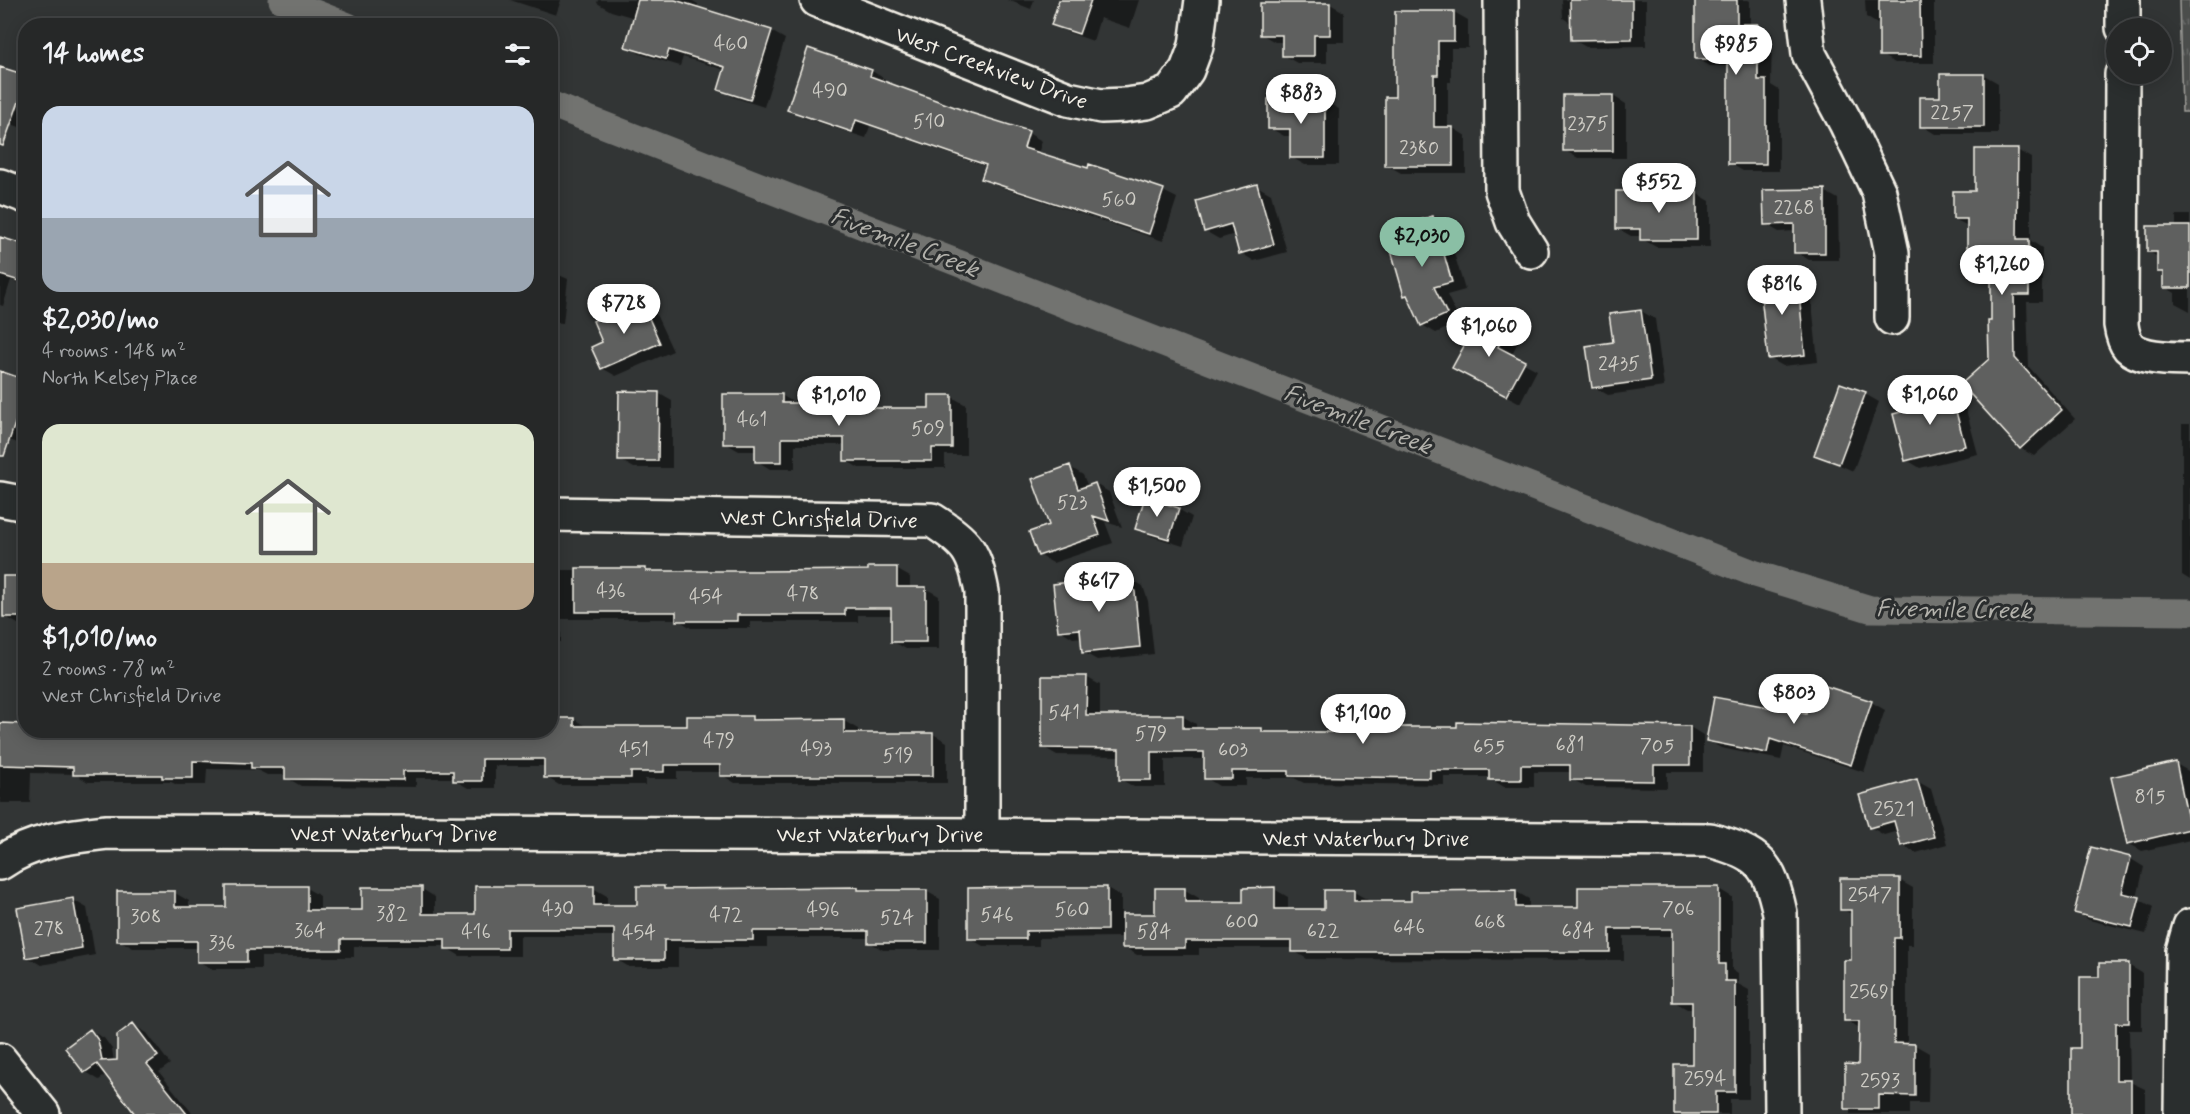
<!DOCTYPE html>
<meta charset="utf-8">
<style>
body{margin:0;font-family:Mynerve,sans-serif;background:#2e3030;color:#f1f3f6;height:100vh;display:flex;flex-direction:column;font-size:22px;white-space:nowrap}
*{box-sizing:border-box;margin:0}
p{font-size:20px;color:#a4a6a8}
.icon{flex:none;width:33px;height:33px;fill:none;stroke:currentColor;stroke-width:2;stroke-linecap:round;stroke-linejoin:round}
.map{position:relative;flex:1;overflow:hidden}
.sheet{position:absolute;left:18px;top:18px;width:540px;height:720px;display:flex;flex-direction:column;background:#262828;border-radius:24px;box-shadow:0 3px 15px #0003,0 0 0 2px #424445}
.sheet>*{flex:none}
.controls{position:absolute;left:2106px;top:18px;display:grid;gap:12px}
.controls a{display:grid;place-items:center;width:66px;height:66px;border-radius:50%;background:#262828;box-shadow:0 3px 15px #0003,0 0 0 2px #424445;font-size:30px}
.price{position:absolute;translate:-50% -51px;padding:0 14px;border-radius:21px;background:#fff;color:#222;font-size:20px;line-height:39px;filter:drop-shadow(0 2px 3px #0008)}
.price::after{content:'';position:absolute;left:50%;top:36px;width:18px;height:14px;margin-left:-9px;background:inherit;clip-path:polygon(0 0,100% 0,50% 100%)}
.price.selected{background:#8abfa5;color:#111}
ul{padding:0;list-style:none}
li{display:grid;align-content:center;gap:12px;height:318px;padding:0 24px}
li span{display:grid;place-items:center;height:186px;border-radius:18px;color:#555}
li>.icon{margin-inline-start:auto}
span .icon{width:108px;height:108px;fill:#fffc;stroke-width:1}
li b{font-size:26px}
h2{display:flex;justify-content:space-between;align-items:center;height:72px;padding:0 24px;font-size:26px}
.map>svg:first-child{display:block}
.park{fill:url(#park-tufts);stroke:#a09f9a;stroke-width:1.5}
.shadow{fill:#0007}
.lines{fill:none;stroke-linecap:round;stroke-linejoin:round}
.canal{stroke:#727370;stroke-width:27}
.building{fill:#5f605f;stroke:#f4f1e8;stroke-width:1.5}
.minor-casing{stroke:#f4f1e8;stroke-width:38}
.minor{stroke:#2a2d2e;stroke-width:33}
.labels{text-anchor:middle;stroke-width:6;stroke-linejoin:round;paint-order:stroke}
.number-label{font-size:20px;fill:#cfcdc6}
.street-label{font-size:22px;fill:#f4f1e8;stroke:#2a2d2e}
.water-label{font-size:24px;font-style:italic;fill:#b3b2ac;stroke:#2a2d2e}
</style>
<div class="map">
<svg width="2190" height="1114" viewBox="0 0 2190 1114">
<defs>
<pattern id="park-tufts" width="24" height="20" patternUnits="userSpaceOnUse" patternTransform="scale(1.5)"><rect width="24" height="20" fill="#4b4d4c"/><path d="M3 7l-1-3M5 7V3M7 7l1-3M15 17l-1-3M17 17v-4M19 17l1-3" fill="none" stroke="#666766"/></pattern>
</defs>
<rect width="100%" height="100%" fill="#323535"/>
<filter id="ink" filterUnits="userSpaceOnUse"><feTurbulence type="fractalNoise" baseFrequency=".0167" numOctaves="2"/><feDisplacementMap in="SourceGraphic" scale="12" xChannelSelector="R" yChannelSelector="G"/><feConvolveMatrix kernelMatrix="1 2 1 2 8 2 1 2 1" color-interpolation-filters="sRGB"/></filter>
<g filter="url(#ink)">
<path class="park" d="M2179,0H2190V112H2182Z"/>
<path class="shadow" d="M510,0H561L556,15Z
M598,0H691L698,4L697,8L771,31L785,39L764,107L733,97L719,89L725,70L683,57L680,66L640,54L627,46L635,18L611,11L597,3Z
M1008,0H1034L1031,9Z
M1061,0H1139L1130,28L1100,18L1093,41L1067,32L1053,24Z
M1562,0H1646V46L1586,47L1572,39V24L1563,18Z
M1697,0H1748L1750,1V26H1758L1772,34L1771,85L1779,90V171H1743L1729,163V66H1710L1696,58Z
M1865,0H1934V63H1895L1881,55L1879,25L1866,17Z
M1330,4L1344,12V42H1327V63H1297L1283,55V42H1275L1261,34Z
M1454,12L1468,20V48H1451V82H1448V128H1453L1466,136V173H1401L1387,165L1397,99Z
M809,50L872,71L885,79L884,83L1028,133L1042,141L1038,154L1163,191L1177,198L1163,241L997,186L983,178L987,167L870,126L866,138L802,117L789,110Z
M0,68L26,77L25,129L0,120Z
M1984,75L1998,83V134H1935L1922,126L1942,99Z
M1613,96L1626,104V158H1578L1564,150Z
M1325,101L1339,109V165H1305L1291,157V136H1284L1270,128Z
M2017,150L2031,158V241L2042,248V302H2027L2029,367L2075,419L2034,456L2020,448L1990,360L1993,275H1982L1968,267V226L1954,219Z
M1257,186L1271,194L1287,252L1254,261L1241,253L1235,234L1219,239L1205,231Z
M1824,191L1838,199L1839,260H1809L1796,252L1795,231L1779,232L1765,224Z
M1696,193L1710,201V247H1656L1642,239V236H1631L1617,228Z
M2176,215H2190V311L2175,303V293L2165,287V274L2159,271V258L2148,251L2176,227Z
M1432,218L1446,226L1465,290L1447,295L1460,322L1436,333L1422,325L1409,297L1406,295L1405,244Z
M0,239L26,247V285L11,280L3,306L0,305Z
M550,271L568,279L563,323L550,322Z
M1796,275L1810,283L1818,362L1783,366L1769,358Z
M640,302L654,310L673,351L616,376L602,368Z
M1641,311L1655,319L1664,387L1608,395L1594,387L1615,343Z
M1481,317L1520,338L1511,356L1537,370L1520,403L1468,375Z
M0,374L26,381L24,445L0,437Z
M1949,390L1963,398L1978,454L1920,468L1907,460L1921,408Z
M658,393L672,401V468H634L620,460Z
M1865,394L1879,402L1853,471L1815,454Z
M781,395L795,403L871,404L880,410H931L952,397L966,405V455H945V468H859L845,460V445H795V469H770L757,461V451H739L725,443Z
M2182,424H2190V580L2182,575Z
M1070,467L1083,475L1088,487L1095,484L1109,492L1122,527L1105,522L1113,543L1053,563L1039,555Z
M1178,509L1192,517L1183,546L1151,536L1137,528Z
M896,569L910,577V588H925L939,596V649H906L892,641V615H858V622H750V628H691L677,619H561V642H550V570H645L651,573L870,572Z
M26,577V624H18L4,616Z
M1129,578L1143,586L1148,601L1154,654L1097,660L1083,652L1082,637L1073,638L1060,630Z
M1086,677L1100,685V716H1182L1196,724V730H1262L1269,734H1333L1351,708L1365,716V729L1690,727L1703,735V772H1667V788L1586,787L1572,779V772H1534V787H1504L1491,779V777H1444V785L1304,783L1294,778H1246V786H1219L1206,778V759H1165V787H1134L1120,779V756L1057,755L1043,747Z
M1871,702L1885,710L1864,772L1784,746L1781,760L1721,748L1707,740Z
M751,717L758,722L844,721L858,729V734H933L947,742V783H735L722,775V772H677V779H645V785H559L546,777V766H495V788H468L454,780V778H416V787L301,786L287,778V775H267L257,770L207,769L206,785H177L171,782H88L75,774L31,773L30,803H0V725L26,730H62L67,734H164V730H550L574,719L587,727L688,728Z
M2176,764L2190,772V840L2142,851L2128,843Z
M1917,781L1931,789L1947,844L1916,853L1902,845L1898,831L1884,835L1870,827Z
M2092,849L2131,859L2144,867L2137,898L2153,907L2146,934L2089,920L2076,912Z
M1899,880L1913,888V945H1907V1045H1915L1929,1053L1928,1103H1910V1114H1850V1110L1846,1108L1860,1066V1028L1845,1020L1853,962V915L1842,909Z
M306,888L320,896V911H364L422,889L435,897V915H477L593,888L607,896V906H639V888H664L669,890L858,889L862,891H926L940,899V950H883L869,942V938H767V947H678V967H629L616,959V936H520V956H460L447,948V946H354V957H261V969H212L198,961V948H133L119,940L175,893L189,901V909H228Z
M1107,888L1121,896V937L1039,938V946H983L969,938Z
M1274,889L1288,897V911H1325L1354,892L1368,900V903H1412L1515,891L1529,899V909H1580L1719,889L1732,897V970L1738,974V984L1749,990V1099H1730V1114H1676L1693,1066V1009H1687L1673,1001V936H1624V960L1307,959L1294,951V948H1199V955H1137L1124,947L1185,890L1199,898V903H1245Z
M73,900L87,908L95,955L41,965L27,957Z
M2128,965L2142,973V1030H2129L2130,1082L2145,1089V1114H2073L2082,1050L2100,979Z
M133,1025L147,1033L170,1064L159,1072L193,1114H137L107,1074L99,1080L86,1072L90,1031L104,1038L112,1049L114,1062L119,1061Z"/>
<g class="lines">
<path class="canal" d="M282,0L348,26
M550,104L1756,574L1870,609L2190,612"/>
</g>
<path class="building" d="M638,0H675L772,30L750,100L718,90L725,67L669,50L666,59L625,47Z
M1059,0H1091L1079,34L1051,25Z
M1570,0H1632V39L1571,40Z
M1695,0H1737V24H1758V80H1766V164H1728V59H1695Z
M1879,0H1920L1921,56H1879Z
M1260,3H1330V35H1314V56H1282V35H1260Z
M1395,11H1454V41H1438V75H1434V127H1453V166H1385V97H1395Z
M808,48L872,70L870,76L971,113L1029,131L1024,148L1088,168L1089,164L1164,189L1149,234L981,179L986,165L856,120L852,132L787,110Z
M0,67L26,75V82L3,146L0,145Z
M1940,74H1984V127H1920V97H1940Z
M1563,95H1613V151H1563Z
M1268,99H1325V158H1290V129H1268Z
M1975,149H2018L2017,239H2029V295H2014L2015,358L2062,410L2020,449L1961,384L1989,359L1988,321H1991V268H1967V219H1953V191H1975Z
M1257,184L1274,244L1239,254L1231,224L1204,232L1196,201Z
M1825,189V253H1794V224L1764,225L1763,190Z
M1616,191H1697V240H1640V229H1616Z
M1433,216L1452,282L1434,287L1447,314L1421,326L1407,295L1404,296L1390,247L1404,243L1399,226Z
M2147,226H2190V288H2163V272H2157V252H2147Z
M0,237L26,245V283L0,275Z
M1797,273L1805,355L1768,359L1759,277Z
M641,300L660,343L601,369L591,347L602,342L593,321Z
M1641,310L1651,380L1592,388L1586,346L1613,342L1609,314Z
M1481,315L1507,329L1498,347L1525,361L1506,396L1452,368Z
M0,371L26,380V391L4,456H0Z
M1840,383L1866,392L1839,464L1814,455Z
M1950,388L1965,446L1905,461L1893,414L1920,407L1917,396Z
M619,391L659,392L658,461H618Z
M723,394H782V403H871V408H929V395H952V448H932V461H844V438H782V462H755V444H723Z
M1070,465L1078,489L1095,483L1109,521L1093,516L1100,535L1038,556L1029,532L1049,525L1032,479Z
M1145,497L1179,508L1169,539L1135,529Z
M868,567H897V587H926V642H891V608H845V615H737V621H676V612H576V568H646V571H761L868,570Z
M3,576H26V617H3Z
M1129,576L1135,592L1140,647L1082,653L1080,629L1058,631L1053,584Z
M1042,676H1087L1086,715H1183V728H1262V732H1331V707H1352V727H1457V722L1690,726V765H1654V781L1570,780V765H1521V780H1489V770H1430V778L1289,776V771H1232V779H1204V752H1151V780H1119V749L1042,748Z
M1816,683L1872,701L1851,765L1770,739L1767,753L1706,741L1714,697L1806,714Z
M687,716H752V720L844,719V733H933V776H720V765H664V772H631V778H544V759H482V781H453V771H403V780L285,779V768H251V763L193,761V778H162V775H73V767L0,765V723L26,724V730H54V732L550,730V718H574V726H687Z
M2176,762L2190,829L2127,844L2111,777Z
M1917,779L1934,837L1901,846L1894,821L1869,828L1859,795Z
M2091,847L2131,857L2122,893L2140,897L2132,927L2074,913Z
M1840,878H1900V938H1894V1043L1915,1044V1096L1879,1095V1109H1845V1064L1858,1065L1859,1021H1844V960H1851V910H1840Z
M226,886H307V910H362V887H422V914H475V886H594V905H637V886H664V889L858,887V890H927V943H868V931H753V940H664V960H614V929H507V949H445V939H341V950H247V962H197V941H117V891H175V907H226Z
M1037,887H1107V930L1026,931V939H968V888Z
M1275,887V909H1324V890H1354V901H1411V891L1516,890V907H1578V887H1719V964H1725V981H1735V1092H1716V1114H1674V1064H1692V1002H1672V929H1610V952H1292V941H1185V948H1122V914H1155V888H1185V902H1243V888Z
M73,898L82,948L26,958L17,908Z
M2099,963H2129V1023H2116V1080H2131V1114H2071V1048H2080V977H2099Z
M133,1023L158,1056L147,1064L187,1114H135L97,1064L84,1073L65,1048L90,1029L98,1040L102,1060L101,1061L117,1060V1035Z"/>
<g class="lines">
<defs>
<path id="minor" d="M817,0L1068,99L1101,106L1125,105L1147,102L1171,92L1187,70L1196,46L1202,0
M1501,0L1502,191L1513,222L1531,251
M1803,0L1809,54L1846,123L1879,192L1892,253V318
M2123,28V0
M2122,74L2121,325C2122,332 2124,341 2129,347C2142,359 2174,359 2190,359
M0,186L26,196
M0,499L26,504
M550,514L932,520C968,543 974,551 982,592V835
M0,863C31,841 70,836 107,832L982,835L1710,840C1760,854 1769,863 1780,913L1782,1114
M0,1060L43,1114
M2181,1114L2183,951L2190,926"/>
</defs>
<use href="#minor" class="minor-casing"/>
<use href="#minor" class="minor"/>
</g>
</g>
<g class="labels">
<g class="number-label">
<text x="731" y="50">460</text>
<text x="830" y="97">490</text>
<text x="1952" y="119">2257</text>
<text x="929" y="128">510</text>
<text x="1588" y="130">2375</text>
<text x="1419" y="154">2380</text>
<text x="1119" y="206">560</text>
<text x="1794" y="214">2268</text>
<text x="1619" y="370">2435</text>
<text x="752" y="426">461</text>
<text x="928" y="435">509</text>
<text x="1072" y="509">523</text>
<text x="611" y="597">436</text>
<text x="803" y="600">478</text>
<text x="706" y="603">454</text>
<text x="1064" y="719">541</text>
<text x="1151" y="740">579</text>
<text x="719" y="747">479</text>
<text x="1570" y="751">681</text>
<text x="1657" y="752">705</text>
<text x="1489" y="753">655</text>
<text x="816" y="755">493</text>
<text x="634" y="756">451</text>
<text x="1233" y="756">603</text>
<text x="898" y="762">519</text>
<text x="2150" y="803">815</text>
<text x="1894" y="815">2521</text>
<text x="1870" y="901">2547</text>
<text x="558" y="915">430</text>
<text x="1678" y="915">706</text>
<text x="823" y="916">496</text>
<text x="1072" y="916">560</text>
<text x="392" y="920">382</text>
<text x="726" y="921">472</text>
<text x="997" y="921">546</text>
<text x="146" y="923">308</text>
<text x="897" y="924">524</text>
<text x="1242" y="928">600</text>
<text x="1490" y="928">668</text>
<text x="1409" y="933">646</text>
<text x="49" y="935">278</text>
<text x="310" y="937">364</text>
<text x="1323" y="937">622</text>
<text x="1578" y="937">684</text>
<text x="476" y="938">416</text>
<text x="1154" y="938">584</text>
<text x="639" y="939">454</text>
<text x="222" y="949">336</text>
<text x="1869" y="998">2569</text>
<text x="1705" y="1085">2594</text>
<text x="1880" y="1087">2593</text>
</g>
<g class="street-label">
<text transform="translate(992 67) rotate(20)" y="8">West Creekview Drive</text>
<text transform="translate(819 518) rotate(1)" y="8">West Chrisfield Drive</text>
<text x="394" y="841">West Waterbury Drive</text>
<text x="880" y="842">West Waterbury Drive</text>
<text x="1366" y="846">West Waterbury Drive</text>
</g>
<g class="water-label">
<text transform="translate(905 242) rotate(21)" y="8">Fivemile Creek</text>
<text transform="translate(1358 419) rotate(21)" y="8">Fivemile Creek</text>
<text transform="translate(1954 609) rotate(1)" y="8">Fivemile Creek</text>
</g>
</g>
</svg>
<div class="controls">
<a><svg class="icon" aria-label="locate" viewBox="0 0 24 24"><circle cx="12" cy="12" r="6"/><path d="M12 2v4M12 18v4M2 12h4M18 12h4"/></svg></a>
</div>
<b class="price" style="left:1736px;top:76px">$985</b>
<b class="price" style="left:1301px;top:125px">$883</b>
<b class="price" style="left:1659px;top:214px">$552</b>
<b class="price selected" style="left:1422px;top:268px">$2,030</b>
<b class="price" style="left:2002px;top:296px">$1,260</b>
<b class="price" style="left:1782px;top:316px">$816</b>
<b class="price" style="left:624px;top:335px">$728</b>
<b class="price" style="left:1489px;top:358px">$1,060</b>
<b class="price" style="left:1930px;top:426px">$1,060</b>
<b class="price" style="left:839px;top:427px">$1,010</b>
<b class="price" style="left:1157px;top:518px">$1,500</b>
<b class="price" style="left:1099px;top:613px">$617</b>
<b class="price" style="left:1794px;top:725px">$803</b>
<b class="price" style="left:1363px;top:745px">$1,100</b>
<section class="sheet">
<h2>14 homes<svg class="icon" aria-label="filters" viewBox="0 0 24 24"><path d="M4 7h16M4 17h16"/><circle cx="9" cy="7" r="2"/><circle cx="15" cy="17" r="2"/></svg></h2>
<ul>
<li><span style="background:linear-gradient(#c9d6e8 60%,#9aa5b1 0)"><svg class="icon" aria-label="home" viewBox="0 0 24 24"><path d="M3 11l9-7 9 7M6 9v11h12V9"/></svg></span><div><b>$2,030/mo</b><p>4 rooms · 148 m²</p><p>North Kelsey Place</p></div></li>
<li><span style="background:linear-gradient(#dfe7d0 75%,#b9a48a 0)"><svg class="icon" aria-label="home" viewBox="0 0 24 24"><path d="M3 11l9-7 9 7M6 9v11h12V9"/></svg></span><div><b>$1,010/mo</b><p>2 rooms · 78 m²</p><p>West Chrisfield Drive</p></div></li>
</ul>
</section>
</div>
